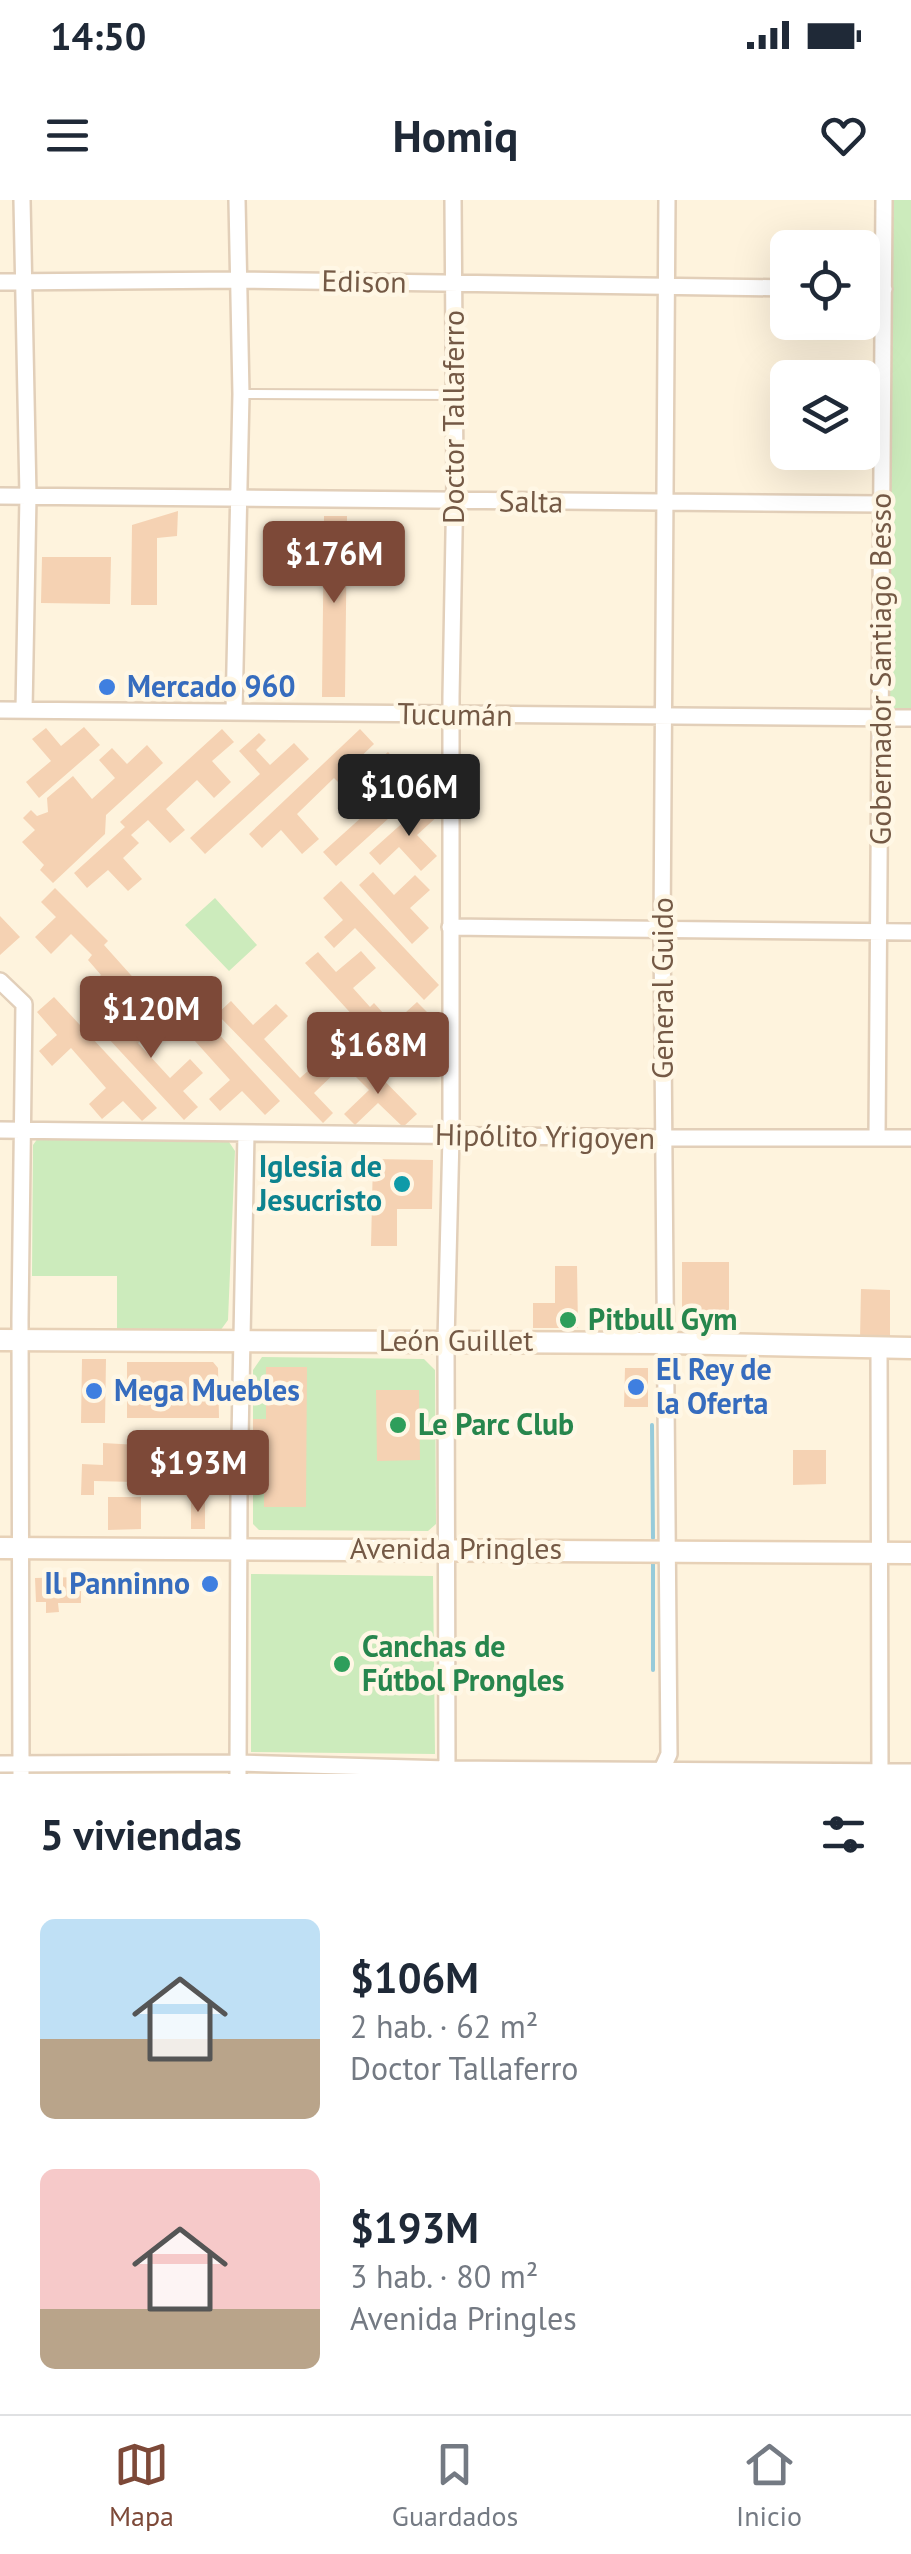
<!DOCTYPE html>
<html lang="es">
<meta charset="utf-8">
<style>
body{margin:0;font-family:"PT Sans",sans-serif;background:#f2f2f3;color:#1f2937;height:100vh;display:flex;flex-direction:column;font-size:38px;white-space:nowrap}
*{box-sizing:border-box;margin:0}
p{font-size:32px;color:#747a83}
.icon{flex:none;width:55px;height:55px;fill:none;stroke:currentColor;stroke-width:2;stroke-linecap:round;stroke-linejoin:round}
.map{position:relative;height:1574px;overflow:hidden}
.details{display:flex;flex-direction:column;background:#fff;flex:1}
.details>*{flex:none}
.fabs{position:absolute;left:770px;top:30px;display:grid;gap:20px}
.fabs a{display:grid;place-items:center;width:110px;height:110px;border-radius:15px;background:#fff;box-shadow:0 10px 40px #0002;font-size:50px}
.price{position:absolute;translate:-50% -85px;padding:0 22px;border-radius:10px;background:#7d4938;color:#fff;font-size:32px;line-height:65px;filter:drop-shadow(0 2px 5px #0008)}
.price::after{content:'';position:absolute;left:50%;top:60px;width:30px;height:22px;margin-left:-15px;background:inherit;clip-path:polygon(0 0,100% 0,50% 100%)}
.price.selected{background:#222;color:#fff}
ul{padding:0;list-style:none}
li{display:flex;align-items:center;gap:30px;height:250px;padding:0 40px}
li span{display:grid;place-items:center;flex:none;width:280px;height:200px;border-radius:15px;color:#555}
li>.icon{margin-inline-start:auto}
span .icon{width:120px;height:120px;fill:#fffc;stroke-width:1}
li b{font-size:42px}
h2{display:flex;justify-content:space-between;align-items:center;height:120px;padding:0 40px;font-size:42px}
.status{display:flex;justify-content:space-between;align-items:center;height:70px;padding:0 50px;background:#fff;direction:ltr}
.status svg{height:28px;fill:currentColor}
header{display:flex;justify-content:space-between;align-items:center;height:130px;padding:0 40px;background:#fff;font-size:45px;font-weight:700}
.tabs{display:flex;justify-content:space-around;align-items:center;height:140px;border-top:2px solid #e0e1e3;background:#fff;font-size:28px;color:#747a83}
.tabs a{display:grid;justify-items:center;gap:5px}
.tabs .selected{color:#7d4938}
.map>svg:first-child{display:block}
.green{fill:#ccebbc}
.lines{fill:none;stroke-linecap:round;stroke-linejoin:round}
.stream{stroke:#97cbda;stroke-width:4}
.building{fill:#f5d2b3}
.lane-casing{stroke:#e2cfb9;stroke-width:12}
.street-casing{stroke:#e2cfb9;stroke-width:20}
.secondary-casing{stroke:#e7d1b7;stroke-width:25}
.lane{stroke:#fff;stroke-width:8}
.street{stroke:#fff;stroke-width:15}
.secondary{stroke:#fff;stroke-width:20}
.shop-dot{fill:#3f7fe0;stroke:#fff7e5;stroke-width:4}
.culture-dot{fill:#0f9aa8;stroke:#fff7e5;stroke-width:4}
.leisure-dot{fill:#2e9e5b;stroke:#fff7e5;stroke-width:4}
.labels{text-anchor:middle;stroke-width:9;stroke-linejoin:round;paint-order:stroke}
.street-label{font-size:30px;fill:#745945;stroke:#fff7e5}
.shop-label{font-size:30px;font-weight:bold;fill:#366cbe;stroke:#fff7e5;text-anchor:start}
.culture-label{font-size:30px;font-weight:bold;fill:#0d838f;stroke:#fff7e5;text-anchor:end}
.leisure-label{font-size:30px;font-weight:bold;fill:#27864d;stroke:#fff7e5;text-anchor:start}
</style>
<div class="status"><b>14:50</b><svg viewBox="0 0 49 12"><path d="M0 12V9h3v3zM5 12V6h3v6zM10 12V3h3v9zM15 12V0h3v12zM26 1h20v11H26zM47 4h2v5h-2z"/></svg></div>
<header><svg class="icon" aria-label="menu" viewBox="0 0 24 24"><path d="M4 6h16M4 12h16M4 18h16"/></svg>Homiq<svg class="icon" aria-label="heart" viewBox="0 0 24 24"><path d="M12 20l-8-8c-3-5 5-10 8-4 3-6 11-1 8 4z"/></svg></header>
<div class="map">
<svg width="911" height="1574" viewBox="0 0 911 1574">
<rect width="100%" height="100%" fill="#fef3dd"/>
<path class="green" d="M885,0H911V509H886Z
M215,698L257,745L229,771L185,725Z
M38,938L227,939L235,951L228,1120L220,1131L117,1130V1076H32L33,945Z
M262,1157L424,1159L435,1170L436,1324L428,1331L259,1330L253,1324V1170Z
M251,1374L433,1376L435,1554L251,1552Z"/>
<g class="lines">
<path class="stream" d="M652,1225L653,1338
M653,1363V1470"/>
</g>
<path class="building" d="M178,311L177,336L157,338V405H131L132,325Z
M324,316H347L345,497H322Z
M42,357H111L110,404L41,403Z
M84,527L100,545L39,598L26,582L51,561L32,539L46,528L61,546Z
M222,529L234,542L212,561L231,582L214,598L197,580L166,609L185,630L170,643L148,620L131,635L139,643L123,658L142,679L128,691L108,670L87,688L74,673L125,627L120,622Z
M360,529L374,544L352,565L372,586L357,601L334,578L297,614L319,639L302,654L281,630L262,648L249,634Z
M259,533L266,540L256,550L270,565L294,543L309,559L205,654L190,638L260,574L239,551Z
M147,545L163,563L106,615L105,634L53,683L40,670L44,665L22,642L35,630L23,618L31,610L37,616L48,612L47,598L73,576L92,599L115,578L99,560L112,548L127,564Z
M388,552L407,573L428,554L442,570L336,666L323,652L394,588L373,565Z
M427,601L440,614L417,635L437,656L421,671L399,647L380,665L369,653Z
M373,672L394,695L415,675L430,690L410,708L429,728L412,744L359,685Z
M341,681L439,785L424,800L355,728L334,748L324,737L343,720L323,698Z
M55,688L108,741L104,745L147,793L131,807L116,790L95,809L80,794L101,775L88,760L92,755L71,734L51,754L35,737L56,717L41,702Z
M0,716L20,737L0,755Z
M361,751L376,768L353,788L370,807L374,803L393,824L417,802L431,816L407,838L425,857L412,869L362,814L356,819L305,763L318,752L336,772Z
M184,796L280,901L265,915L242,891L220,911L209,899L230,880L168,811Z
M54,797L157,908L142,921L123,901L102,919L89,904L106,888L71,848L52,866L39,851L57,835L37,812Z
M231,801L253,825L276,804L288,816L264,839L300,878L326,855L339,869L314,893L333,913L323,923L217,814Z
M109,810L127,829L148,810L160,823L138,843L170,878L190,859L203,873L183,891L198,907L184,920L95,824Z
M362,858L417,914L403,927L378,903L355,925L344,914L369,890L349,870Z
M373,959L433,960L432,1009H397V1046H371Z
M682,1062H729V1131H689L682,1122Z
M555,1066H577L578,1128H533V1103H555Z
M861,1089L890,1090V1139H860Z
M82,1159H106L105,1223H81Z
M127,1162H213L218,1168L219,1218H127Z
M266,1167H307L306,1307H264V1254H253V1219H266Z
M625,1168H648V1207H624Z
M376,1190H419L420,1260L377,1261Z
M103,1243L174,1247L177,1283L94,1281V1295H81L82,1264L103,1265Z
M793,1250H826V1284L793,1285Z
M108,1297H141V1329L108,1330Z
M191,1301H205V1329H191Z
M81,1377V1403H58L59,1412L46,1413V1402H36L35,1378Z"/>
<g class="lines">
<defs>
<path id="lane" d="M241,194L454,195"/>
<path id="street" d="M22,0L28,296L24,510
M0,82L240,80L788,88
M862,89H884
M0,296L882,304
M0,510L911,518
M234,512L241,194L237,0
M450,727L911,732
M0,781L24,804L20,1119L21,1574
M0,930L664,938H911
M877,937L884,0
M879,1148L880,1574
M0,1564L238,1563L447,1569L911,1572
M238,1574L239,1290L246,933
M447,1574L446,1141L451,936V497L455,280L453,0
M660,1574L669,1554L662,730L667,0"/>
<path id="secondary" d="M0,1140L667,1143L911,1148
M0,1348L911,1353"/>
</defs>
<use href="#lane" class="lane-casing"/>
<use href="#street" class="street-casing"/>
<use href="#secondary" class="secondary-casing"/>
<use href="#lane" class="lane"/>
<use href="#street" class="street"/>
<use href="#secondary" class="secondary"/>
</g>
<g class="shop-dot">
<circle cx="107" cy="487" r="10"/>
<circle cx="636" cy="1187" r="10"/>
<circle cx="94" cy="1191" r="10"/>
<circle cx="210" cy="1384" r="10"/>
</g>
<circle class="culture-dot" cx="402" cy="984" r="10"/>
<g class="leisure-dot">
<circle cx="568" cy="1120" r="10"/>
<circle cx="398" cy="1225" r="10"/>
<circle cx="342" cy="1464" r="10"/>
</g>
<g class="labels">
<g class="street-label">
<text transform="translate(364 82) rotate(1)" y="10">Edison</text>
<text transform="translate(454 217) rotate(-90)" y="10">Doctor Tallaferro</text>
<text transform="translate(531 302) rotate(1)" y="10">Salta</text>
<text transform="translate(881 469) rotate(-90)" y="10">Gobernador Santiago Besso</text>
<text transform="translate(455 515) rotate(1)" y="10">Tucumán</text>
<text transform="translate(663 788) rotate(-90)" y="10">General Guido</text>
<text transform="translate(545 937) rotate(1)" y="10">Hipólito Yrigoyen</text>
<text x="456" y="1151">León Guillet</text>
<text x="456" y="1359">Avenida Pringles</text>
</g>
<g class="shop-label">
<text x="127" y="497">Mercado 960</text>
<text x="656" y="1180">El Rey de<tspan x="656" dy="34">la Oferta</tspan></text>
<text x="114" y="1201">Mega Muebles</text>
<text x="190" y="1394" text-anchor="end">Il Panninno</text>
</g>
<g class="culture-label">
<text x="382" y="977">Iglesia de<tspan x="382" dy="34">Jesucristo</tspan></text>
</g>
<g class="leisure-label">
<text x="588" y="1130">Pitbull Gym</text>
<text x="418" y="1235">Le Parc Club</text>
<text x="362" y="1457">Canchas de<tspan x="362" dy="34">Fútbol Prongles</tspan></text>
</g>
</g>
</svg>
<div class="fabs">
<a><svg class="icon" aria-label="locate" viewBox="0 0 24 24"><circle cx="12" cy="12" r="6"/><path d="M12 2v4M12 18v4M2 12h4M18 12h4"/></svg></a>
<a><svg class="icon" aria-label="layers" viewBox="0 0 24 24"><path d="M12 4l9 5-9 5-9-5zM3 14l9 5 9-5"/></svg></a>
</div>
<b class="price" style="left:334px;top:406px">$176M</b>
<b class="price selected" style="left:409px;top:639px">$106M</b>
<b class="price" style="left:151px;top:861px">$120M</b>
<b class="price" style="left:378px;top:897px">$168M</b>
<b class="price" style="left:198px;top:1315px">$193M</b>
</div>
<section class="details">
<h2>5 viviendas<svg class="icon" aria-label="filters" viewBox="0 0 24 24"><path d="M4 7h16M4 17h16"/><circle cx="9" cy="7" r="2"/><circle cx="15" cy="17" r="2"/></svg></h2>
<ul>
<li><span style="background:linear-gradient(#bfe0f5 60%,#b9a48a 0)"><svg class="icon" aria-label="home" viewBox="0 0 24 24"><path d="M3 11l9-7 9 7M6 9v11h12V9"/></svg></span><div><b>$106M</b><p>2 hab. · 62 m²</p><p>Doctor Tallaferro</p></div></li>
<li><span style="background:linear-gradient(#f6c9c9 70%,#b9a48a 0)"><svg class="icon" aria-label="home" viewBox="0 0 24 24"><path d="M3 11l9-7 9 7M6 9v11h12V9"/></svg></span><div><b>$193M</b><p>3 hab. · 80 m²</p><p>Avenida Pringles</p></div></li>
</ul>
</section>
<nav class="tabs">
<a class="selected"><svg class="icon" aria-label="map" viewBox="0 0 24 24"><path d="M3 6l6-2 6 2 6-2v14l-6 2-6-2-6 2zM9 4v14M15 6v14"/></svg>Mapa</a>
<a><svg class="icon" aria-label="saved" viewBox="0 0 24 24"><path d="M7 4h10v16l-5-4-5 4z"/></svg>Guardados</a>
<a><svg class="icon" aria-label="home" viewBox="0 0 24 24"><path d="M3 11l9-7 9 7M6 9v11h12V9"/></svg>Inicio</a>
</nav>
